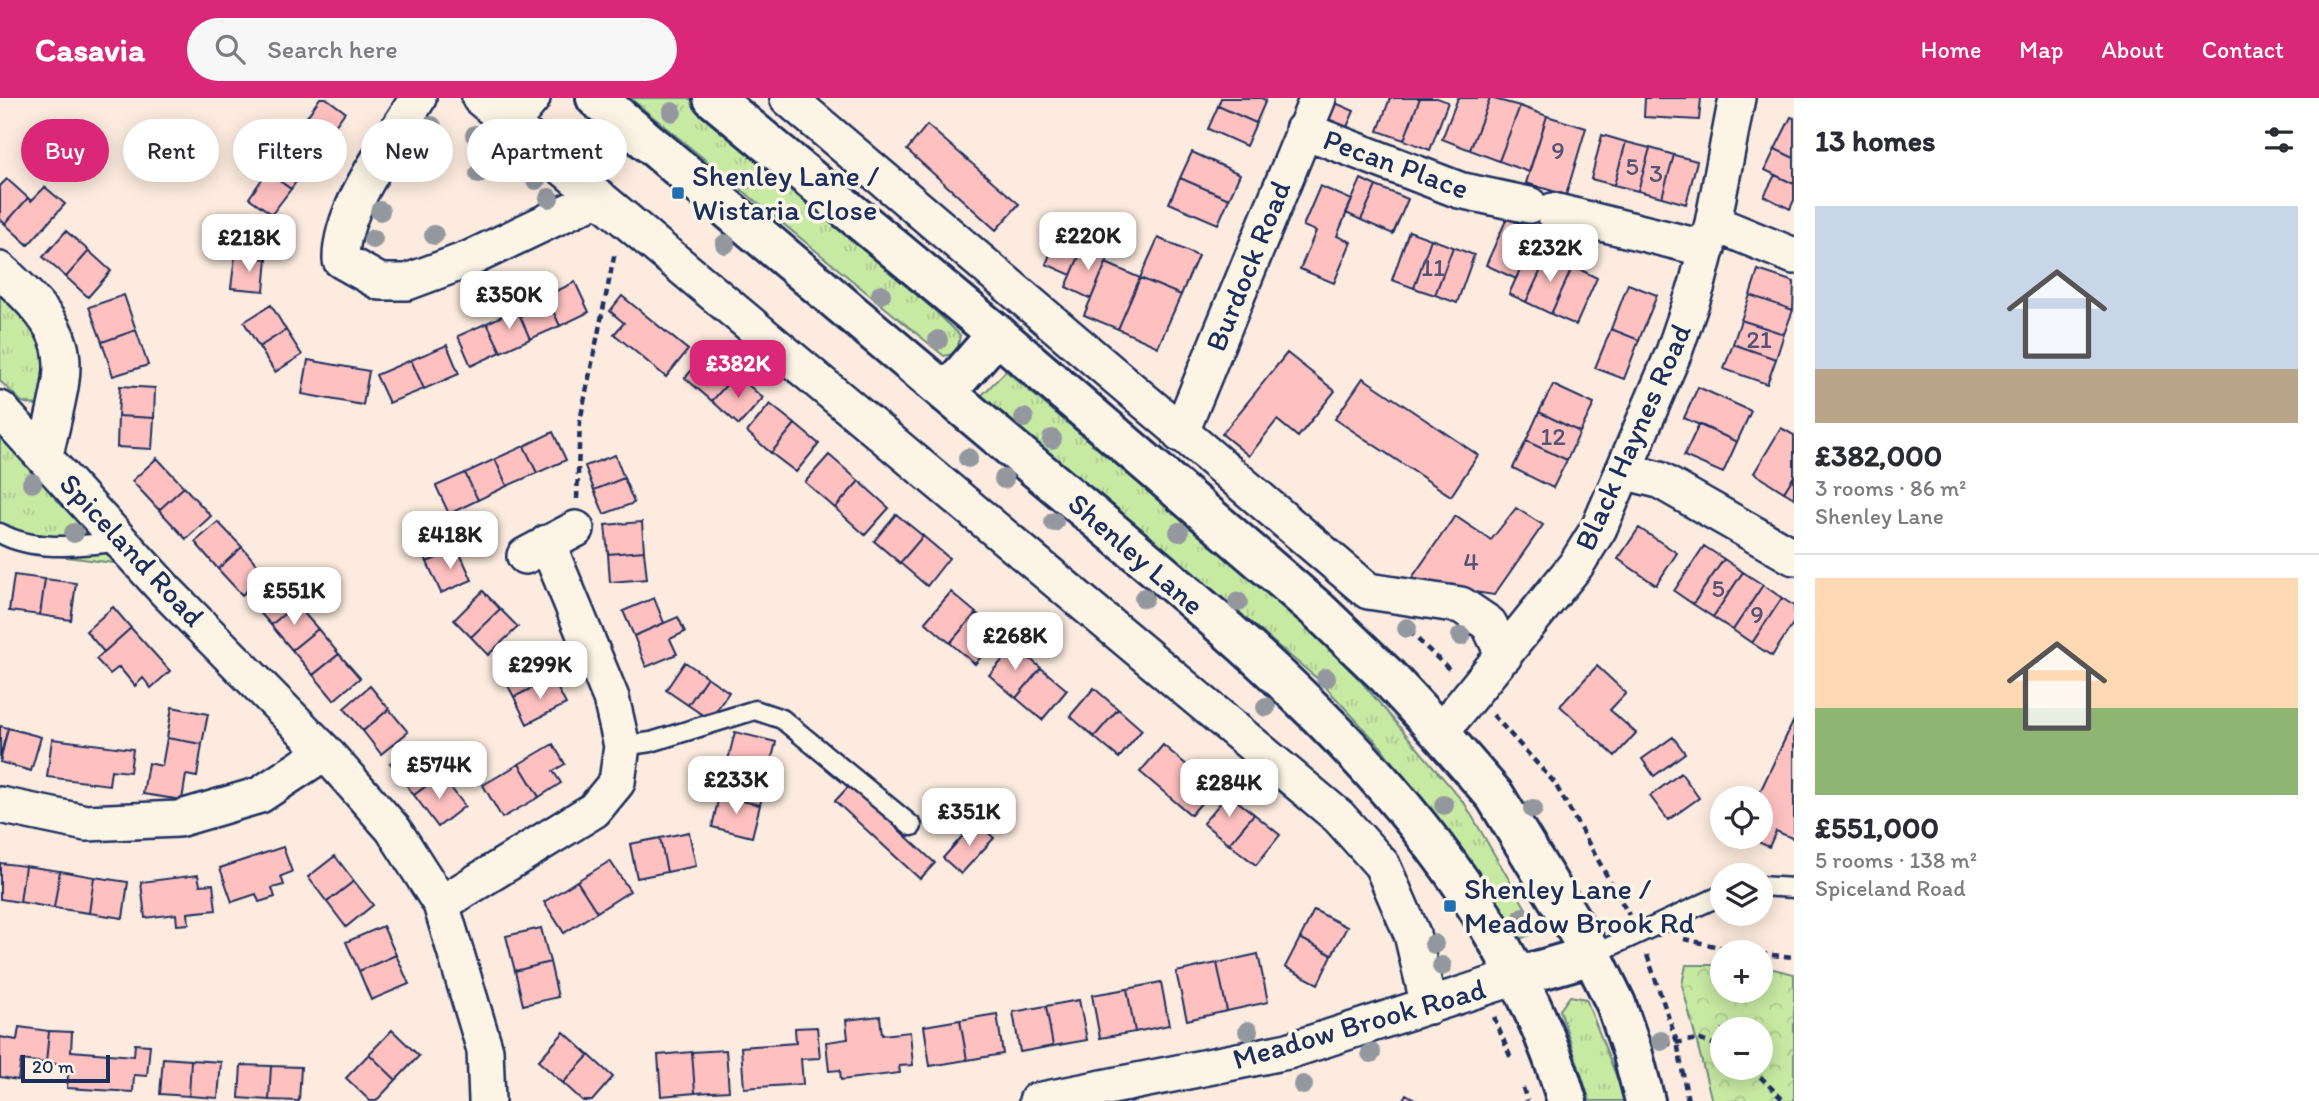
<!DOCTYPE html>
<meta charset="utf-8">
<style>
body{margin:0;font-family:Itim,sans-serif;background:#f7f7f7;color:#2b2b33;height:100vh;display:flex;flex-direction:column;font-size:26px;white-space:nowrap}
*{box-sizing:border-box;margin:0}
p{font-size:23px;color:#7c7c81}
.icon{flex:none;width:38px;height:38px;fill:none;stroke:currentColor;stroke-width:2;stroke-linecap:round;stroke-linejoin:round}
.map{position:relative;flex:1;overflow:hidden}
.sheet{display:flex;flex-direction:column;background:#fff;width:525px}
.sheet>*{flex:none}
.top-card{position:absolute;left:21px;top:21px;width:665px;height:63px;display:flex;gap:14px}
.tools{position:absolute;left:1710px;top:688px;display:grid;gap:14px}
.tools a{display:grid;place-items:center;width:63px;height:63px;border-radius:50%;background:#fff;box-shadow:0 4px 18px #0003;font-size:35px}
.scale{position:absolute;left:21px;bottom:18px;width:89px;box-sizing:border-box;padding-left:7px;border:4px solid #1b2f5e;border-top:0;font-size:19px;line-height:24px;white-space:nowrap;color:#1b2f5e;-webkit-text-stroke:5px #fcf5e5;paint-order:stroke}
.price{position:absolute;translate:-50% -60px;padding:0 16px;border-radius:14px;background:#fff;color:#222;font-size:23px;line-height:46px;filter:drop-shadow(0 2px 4px #0008)}
.price::after{content:'';position:absolute;left:50%;top:42px;width:21px;height:16px;margin-left:-10px;background:inherit;clip-path:polygon(0 0,100% 0,50% 100%)}
.price.active{background:#db2777;color:#fff}
ul{padding:0;list-style:none}
li{display:grid;align-content:center;gap:14px;height:371px;padding:0 21px}
li+li{border-top:2px solid #e1e1e2}
li span{display:grid;place-items:center;height:217px;border-radius:0px;color:#555}
li>.icon{margin-inline-start:auto}
span .icon{width:126px;height:126px;fill:#fffc;stroke-width:1}
li b{font-size:30px}
h2{display:flex;justify-content:space-between;align-items:center;height:84px;padding:0 21px;font-size:30px}
.chip{padding:0 24px;border-radius:32px;background:#fff;box-shadow:0 4px 18px #0003;font-size:24px;line-height:63px}
.chip.active{background:#db2777;color:#fff}
header{display:flex;align-items:center;gap:42px;box-sizing:border-box;height:98px;padding:0 35px;background:#db2777;color:#fff}
header strong{font-size:33px}
nav{display:flex;gap:38px;margin-inline-start:auto;font-size:24px}
.search{width:490px;height:63px;background:#f7f7f7;display:flex;align-items:center;gap:18px;box-sizing:border-box;padding:0 24px;border-radius:38px;color:#7c7c81;font-size:26px}
main{display:flex;flex:1;min-height:0}
.map>svg:first-child{display:block}
.grass{fill:url(#grass-tufts);stroke:#718c80;stroke-width:2}
.forest{fill:url(#forest-crowns);stroke:#718c80;stroke-width:2;fill-rule:evenodd}
.building{fill:#fec1c0;stroke:#1b2f5e;stroke-width:2}
.lines{fill:none;stroke-linecap:round;stroke-linejoin:round}
.service-casing{stroke:#1b2f5e;stroke-width:23}
.minor-casing{stroke:#1b2f5e;stroke-width:40}
.secondary-casing{stroke:#1b2f5e;stroke-width:44}
.path{stroke:#1b2f5e;stroke-width:4.5;stroke-dasharray:7 5;stroke-linecap:butt}
.service{stroke:#fcf5e5;stroke-width:18}
.minor{stroke:#fcf5e5;stroke-width:35}
.secondary{stroke:#fcf5e5;stroke-width:38}
.tree{fill:#93989f}
.poi-dot{fill:#1f6fb2;stroke:#fcf5e5;stroke-width:2.5}
.labels{text-anchor:middle;stroke-width:7;stroke-linejoin:round;paint-order:stroke}
.number-label{font-size:26px;fill:#545476}
.street-label{font-size:30px;fill:#1b2f5e;stroke:#fcf5e5}
.poi-label{font-size:30px;fill:#1b2f5e;stroke:#fcf5e5;text-anchor:start}
</style>
<header>
<strong>Casavia</strong>
<div class="search"><svg class="icon" aria-label="search" viewBox="0 0 24 24"><circle cx="10" cy="10" r="6"/><path d="M15 15l6 6"/></svg>Search here</div>
<nav><a>Home</a><a>Map</a><a>About</a><a>Contact</a></nav>
</header>
<main>
<div class="map">
<svg width="1794" height="1003" viewBox="0 0 1794 1003">
<defs>
<pattern id="grass-tufts" width="24" height="20" patternUnits="userSpaceOnUse" patternTransform="scale(1.75)"><rect width="24" height="20" fill="#c7eaa3"/><path d="M3 7l-1-3M5 7V3M7 7l1-3M15 17l-1-3M17 17v-4M19 17l1-3" fill="none" stroke="#aac98f"/></pattern>
<pattern id="forest-crowns" width="20" height="18" patternUnits="userSpaceOnUse" patternTransform="scale(1.75)"><rect width="20" height="18" fill="#c7eaa3"/><path d="M2 6a3 3 0 1 1 6 0M12 15a3 3 0 1 1 6 0" fill="none" stroke="#aac98f"/></pattern>
</defs>
<rect width="100%" height="100%" fill="#fcebde"/>
<filter id="ink" filterUnits="userSpaceOnUse"><feTurbulence type="fractalNoise" baseFrequency=".0143" numOctaves="2"/><feDisplacementMap in="SourceGraphic" scale="14" xChannelSelector="R" yChannelSelector="G"/><feConvolveMatrix kernelMatrix="1 2 1 2 8 2 1 2 1" color-interpolation-filters="sRGB"/></filter>
<g filter="url(#ink)">
<path class="grass" d="M630,0H689L933,211L960,237L957,255L944,258Z
M0,188L50,253L39,308L22,304L0,283Z
M1006,273L1311,532L1359,581L1465,706L1539,833L1520,841L1381,649L1320,583L981,298Z
M0,325L102,432L114,465L20,453L0,441Z
M1570,898L1586,901L1626,1003H1590L1560,912Z"/>
<path class="forest" d="M1686,867H1722V892H1760L1761,868L1794,876V1003H1712L1682,887ZM1722,931H1760V970H1722Z"/>
<path class="building" d="M320,0H326L345,14L327,39L304,23Z
M1221,0H1261L1266,2L1256,25L1218,8Z
M1390,0H1420L1404,42L1378,33Z
M1420,0H1437L1448,4L1430,52L1404,42Z
M1458,0H1490L1470,52L1442,41Z
M1490,0L1520,8L1499,63L1470,52Z
M1645,0H1701L1699,22L1644,19Z
M1333,4L1354,13L1347,29L1326,20Z
M1218,8L1256,25L1246,48L1208,31Z
M1520,8L1547,18L1529,74L1499,63Z
M1547,18L1586,30L1566,97L1526,85Z
M1791,19L1794,20V60L1775,51Z
M304,23L327,39L309,65L285,48Z
M927,27L1019,106L996,132L907,52Z
M1602,37L1626,44L1614,87L1591,81Z
M1626,44L1650,50L1638,93L1614,87Z
M285,48L309,65L291,91L267,74Z
M1650,50L1674,57L1662,99L1638,93Z
M1775,51L1794,60V86L1765,72Z
M1192,54L1240,76L1229,101L1180,80Z
M1674,57L1697,63L1686,106L1662,99Z
M267,74L291,91L272,116L249,100Z
M1775,77L1794,86V102L1790,111L1764,98Z
M1180,80L1229,101L1218,126L1169,105Z
M7,81L28,100L5,126L0,121V88Z
M1361,81L1376,88L1361,122L1346,115Z
M1320,88L1352,102L1337,138L1351,144L1334,185L1300,171L1316,133L1303,128Z
M1376,88L1408,101L1393,136L1361,122Z
M45,89L65,106L28,147L5,126L28,100L31,103Z
M1507,120L1537,134L1516,181L1486,167Z
M237,125L270,129L267,161L235,158Z
M1062,128L1087,140L1071,177L1046,166Z
M66,133L89,153L66,179L43,159Z
M1409,133L1431,141L1414,190L1392,182Z
M1158,140L1198,158L1181,197L1140,180Z
M1431,141L1453,149L1435,197L1414,190Z
M1084,147L1109,158L1091,201L1066,189Z
M1453,149L1474,157L1457,205L1435,197Z
M1530,149L1548,157L1526,204L1509,196Z
M89,153L111,173L88,199L66,179Z
M1548,157L1573,168L1551,216L1526,204Z
M235,158L267,161L264,193L231,190Z
M1106,165L1140,180L1118,231L1084,217Z
M1573,168L1597,180L1576,227L1551,216Z
M1758,172L1794,184L1793,212L1750,197Z
M1140,180L1181,197L1158,249L1118,231Z
M575,184L589,214L560,228L546,198Z
M1628,186L1657,197L1639,242L1611,231Z
M124,197L136,232L102,244L89,209Z
M1750,197L1793,212L1784,236L1741,222Z
M546,198L560,228L530,241L517,211Z
M622,198L688,252L666,279L614,236L624,225L610,213Z
M271,207L286,232L259,249L244,224Z
M517,211L530,241L501,254L487,225Z
M1741,222L1784,236L1776,261L1733,246Z
M487,225L501,254L471,268L458,238Z
M1611,231L1639,242L1624,281L1595,270Z
M136,232L148,267L113,278L102,244Z
M286,232L302,257L275,274L259,249Z
M1733,246L1776,261L1767,286L1724,271Z
M447,247L459,276L424,291L411,262Z
M709,252L736,276L712,303L685,280Z
M1287,255L1335,293L1298,339L1277,322L1249,358L1222,336Z
M308,262L369,273L363,307L302,296Z
M411,262L424,291L389,305L376,277Z
M736,276L763,300L739,327L712,303Z
M1363,280L1478,357L1451,398L1335,321Z
M1553,287L1594,306L1580,334L1539,314Z
M120,288L155,290L154,320L118,318Z
M1698,289L1751,313L1737,344L1684,320Z
M770,306L795,326L771,355L747,334Z
M1539,314L1580,334L1567,362L1526,343Z
M118,318L154,320L152,351L117,349Z
M795,326L819,346L796,374L771,355Z
M1699,326L1737,344L1723,375L1684,358Z
M1781,330L1794,337V378L1784,394L1754,375Z
M553,334L566,362L537,375L524,348Z
M1526,343L1567,362L1553,390L1513,370Z
M524,348L537,375L507,388L495,361Z
M615,357L624,380L594,392L585,368Z
M829,357L859,383L835,410L805,384Z
M157,360L184,389L159,412L132,383Z
M495,361L507,388L478,402L465,375Z
M465,375L478,402L449,416L436,388Z
M1794,378V400L1784,394Z
M624,380L634,405L604,416L594,392Z
M859,383L889,410L865,437L835,410Z
M184,389L211,418L186,441L159,412Z
M1516,410L1543,427L1494,497L1409,484L1455,418L1491,442Z
M896,416L923,438L900,465L874,443Z
M218,424L242,449L218,471L195,444Z
M642,424L644,453L608,456L605,427Z
M435,425L441,438L451,434L458,451L427,464L414,433Z
M1639,430L1677,455L1656,487L1618,461Z
M923,438L949,460L927,488L900,465Z
M1704,448L1724,461L1693,506L1674,493Z
M242,449L265,476L242,497L218,471Z
M458,451L472,482L441,495L427,464Z
M644,453L647,481L610,484L608,456Z
M1724,461L1743,474L1713,519L1693,506Z
M1743,474L1763,487L1733,532L1713,519Z
M14,477L45,481L40,517L9,513Z
M45,481L76,485L71,522L40,517Z
M275,482L296,506L271,527L250,503Z
M1763,487L1782,500L1752,545L1733,532Z
M483,493L500,511L471,539L454,522Z
M951,494L976,515L950,545L925,524Z
M654,500L664,525L634,538L623,513Z
M1782,500L1794,508V524L1772,558L1752,545Z
M296,506L318,531L292,552L271,527Z
M113,509L131,530L104,554L86,533Z
M500,511L518,529L488,557L471,539Z
M976,515L1001,535L975,566L950,545Z
M678,519L685,534L670,541L677,556L646,569L634,538Z
M131,530L170,573L151,590L143,580L135,588L119,569L110,576L96,561Z
M318,531L339,556L313,577L292,552Z
M1015,548L1041,570L1016,600L989,577Z
M538,553L552,580L514,599L500,573Z
M339,556L360,580L334,602L313,577Z
M685,564L707,579L688,607L666,592Z
M1597,568L1626,595L1610,612L1636,635L1615,658L1560,608Z
M1041,570L1067,592L1042,622L1016,600Z
M707,579L729,594L710,622L688,607Z
M552,580L566,606L527,626L514,599Z
M370,588L389,611L363,633L344,610Z
M1094,590L1118,611L1094,639L1070,618Z
M172,609L208,616L202,646L167,640Z
M389,611L408,634L381,656L363,633Z
M1118,611L1142,632L1119,660L1094,639Z
M1794,622V741L1776,733L1769,749L1745,738H1760V700H1757Z
M0,628L8,630L0,659Z
M8,630L41,639L31,673L0,664Z
M735,634L776,644L768,676L727,666Z
M1673,639L1685,655L1654,678L1642,661Z
M167,640L202,646L197,679L186,677L182,702L143,696L148,665L162,668Z
M52,641L133,651L130,674L111,672L109,687L47,679Z
M417,644L441,677L414,697L390,665Z
M553,646L565,666L553,673L561,685L539,699L519,666Z
M1163,647L1214,690L1191,717L1140,674Z
M519,666L539,699L502,720L483,687Z
M727,666L768,676L760,707L719,698Z
M1681,675L1699,700L1668,722L1650,698Z
M441,677L465,708L438,729L414,697Z
M850,687L935,765L920,781L835,703Z
M1228,696L1254,716L1229,746L1203,725Z
M719,698L760,707L752,739L712,729Z
M1254,716L1280,737L1256,767L1229,746Z
M976,723L994,740L961,776L943,760Z
M689,734L696,768L667,774L660,740Z
M660,740L667,774L637,780L630,746Z
M283,749L292,774L281,778L284,787L272,790L275,799L259,804L256,796L232,804L220,770Z
M335,758L354,783L327,804L308,779Z
M610,763L630,793L597,814L577,783Z
M0,765L25,768L20,804L0,801Z
M25,768L60,773L54,810L20,804Z
M60,773L94,779L89,815L54,810Z
M198,777L200,787L213,786L216,812L188,815L189,826L177,827L176,816L145,820L141,784Z
M94,779L128,784L123,820L89,815Z
M354,783L373,807L346,829L327,804Z
M577,783L597,814L564,835L544,804Z
M1314,812L1347,829L1332,857L1300,840Z
M383,828L396,857L359,873L346,844Z
M541,830L550,864L515,873L506,838Z
M1300,840L1332,857L1318,886L1285,869Z
M1258,856L1268,904L1227,913L1217,865Z
M396,857L409,886L371,902L359,873Z
M550,864L558,899L523,907L515,873Z
M1217,865L1227,913L1187,922L1176,874Z
M1161,884L1169,927L1135,934L1127,891Z
M1127,891L1135,934L1100,940L1092,897Z
M1079,902L1087,942L1053,948L1046,908Z
M1046,908L1053,948L1020,954L1013,914Z
M997,916L1003,956L967,962L960,922Z
M880,918L882,937L910,934L913,967L899,968L900,975L841,982L840,972L829,973L826,944L848,941L846,922Z
M960,922L967,962L930,968L924,928Z
M19,929L49,933L46,965L21,962L18,982L0,979V939L17,942Z
M817,929L820,960L801,961L803,986L744,990L741,949L796,945L795,930Z
M392,932L419,958L396,982L369,956Z
M49,933L72,934L71,953L134,958L135,946L150,947L147,978L134,977L133,994L67,990L69,967L46,965Z
M564,934L589,957L563,985L538,963Z
M726,952L729,993L695,995L692,954Z
M692,954L695,995L661,998L658,957Z
M369,956L396,982L376,1003H370L346,980Z
M589,957L613,979L592,1003H583L563,985Z
M163,960L191,962L189,998L160,996Z
M191,962L221,964L218,1000L189,998Z
M241,967L271,968L269,1002L239,1000Z
M271,968L301,969L299,1003L269,1002Z
M1406,996L1418,1003H1402Z"/>
<g class="lines">
<defs>
<path id="service" d="M0,435C35,455 84,447 122,443
M622,648L651,644L755,612L782,621L912,728
M1760,788L1794,790
M1592,857L1722,797"/>
<path id="minor" d="M418,0C391,45 340,110 341,162L380,184H407L469,161L599,99
M480,0L1339,719L1382,767L1412,836L1429,908
M788,0L1368,493L1461,507L1489,526L1504,558
M512,24L532,0
M1303,32L1459,92L1529,107
M1553,113L1707,151
M1713,125L1794,158
M0,172C81,245 67,258 45,357
M0,311L166,493L325,654L393,731L441,806L485,952L487,1003
M1180,336L1318,0
M1623,373L1659,382L1794,459
M525,458L576,431
M1440,635L1576,467L1599,430L1674,254L1697,187L1713,125L1737,0
M0,707L86,725L178,721L260,697L325,654
M441,806L594,712L617,684L622,648L611,600L547,445
M1037,1003L1288,953L1516,879"/>
<path id="secondary" d="M596,0C735,117 875,235 1014,352C1229,533 1484,720 1567,1003
M713,0L997,236L1319,513L1387,578L1440,635L1495,698L1592,857L1616,906L1632,953L1645,1003
M946,295L997,236
M1516,879L1592,857"/>
</defs>
<use href="#service" class="service-casing"/>
<use href="#minor" class="minor-casing"/>
<use href="#secondary" class="secondary-casing"/>
<path class="path" d="M577,401L580,323L615,154
M1409,533L1451,573
M1493,617L1554,684L1629,817
M1684,841L1741,854
M1760,856L1794,859
M1647,857L1677,944L1688,1003
M1494,919L1512,963
M1664,947L1697,941L1722,949
M1752,970L1784,1003
M1523,990L1527,1003"/>
<use href="#service" class="service"/>
<use href="#minor" class="minor"/>
<use href="#secondary" class="secondary"/>
</g>
<g class="tree">
<circle cx="672" cy="14" r="10"/>
<circle cx="432" cy="28" r="10"/>
<circle cx="475" cy="37" r="10"/>
<circle cx="498" cy="47" r="10"/>
<circle cx="479" cy="76" r="10"/>
<circle cx="747" cy="81" r="10"/>
<circle cx="536" cy="82" r="10"/>
<circle cx="549" cy="100" r="10"/>
<circle cx="380" cy="113" r="10"/>
<circle cx="434" cy="137" r="10"/>
<circle cx="373" cy="141" r="10"/>
<circle cx="725" cy="146" r="10"/>
<circle cx="881" cy="196" r="10"/>
<circle cx="938" cy="242" r="10"/>
<circle cx="1024" cy="320" r="10"/>
<circle cx="1052" cy="341" r="10"/>
<circle cx="968" cy="360" r="10"/>
<circle cx="1004" cy="381" r="10"/>
<circle cx="32" cy="385" r="10"/>
<circle cx="1054" cy="424" r="10"/>
<circle cx="1179" cy="434" r="10"/>
<circle cx="74" cy="435" r="10"/>
<circle cx="1144" cy="500" r="10"/>
<circle cx="1238" cy="504" r="10"/>
<circle cx="1407" cy="530" r="10"/>
<circle cx="1461" cy="538" r="10"/>
<circle cx="1326" cy="580" r="10"/>
<circle cx="1266" cy="609" r="10"/>
<circle cx="1444" cy="707" r="10"/>
<circle cx="1533" cy="711" r="10"/>
<circle cx="1523" cy="819" r="10"/>
<circle cx="1434" cy="846" r="10"/>
<circle cx="1442" cy="868" r="10"/>
<circle cx="1248" cy="933" r="10"/>
<circle cx="1661" cy="943" r="10"/>
<circle cx="1371" cy="955" r="10"/>
<circle cx="1303" cy="987" r="10"/>
</g>
</g>
<g class="poi-dot">
<rect x="671" y="88" width="14" height="14" rx="3.5"/>
<rect x="1443" y="801" width="14" height="14" rx="3.5"/>
</g>
<g class="labels">
<g class="number-label">
<text x="1558" y="61">9</text>
<text x="1632" y="77">5</text>
<text x="1656" y="84">3</text>
<text x="1433" y="178">11</text>
<text x="1759" y="250">21</text>
<text x="1553" y="347">12</text>
<text x="1471" y="472">4</text>
<text x="1718" y="499">5</text>
<text x="1757" y="525">9</text>
</g>
<g class="street-label">
<text transform="translate(1396 66) rotate(20)" y="10">Pecan Place</text>
<text transform="translate(1248 168) rotate(-68)" y="10">Burdock Road</text>
<text transform="translate(1633 339) rotate(-66)" y="10">Black Haynes Road</text>
<text transform="translate(132 452) rotate(47)" y="10">Spiceland Road</text>
<text transform="translate(1136 456) rotate(41)" y="10">Shenley Lane</text>
<text transform="translate(1359 926) rotate(-16)" y="10">Meadow Brook Road</text>
</g>
<g class="poi-label">
<text x="692" y="88">Shenley Lane /<tspan x="692" dy="34">Wistaria Close</tspan></text>
<text x="1464" y="801">Shenley Lane /<tspan x="1464" dy="34">Meadow Brook Rd</tspan></text>
</g>
</g>
</svg>
<div class="tools">
<a><svg class="icon" aria-label="locate" viewBox="0 0 24 24"><circle cx="12" cy="12" r="6"/><path d="M12 2v4M12 18v4M2 12h4M18 12h4"/></svg></a>
<a><svg class="icon" aria-label="layers" viewBox="0 0 24 24"><path d="M12 4l9 5-9 5-9-5zM3 14l9 5 9-5"/></svg></a>
<a>+</a>
<a>−</a>
</div>
<div class="scale">20 m</div>
<b class="price" style="left:1088px;top:174px">£220K</b>
<b class="price" style="left:249px;top:176px">£218K</b>
<b class="price" style="left:1550px;top:186px">£232K</b>
<b class="price" style="left:509px;top:233px">£350K</b>
<b class="price active" style="left:738px;top:302px">£382K</b>
<b class="price" style="left:450px;top:473px">£418K</b>
<b class="price" style="left:294px;top:529px">£551K</b>
<b class="price" style="left:1015px;top:574px">£268K</b>
<b class="price" style="left:540px;top:603px">£299K</b>
<b class="price" style="left:439px;top:703px">£574K</b>
<b class="price" style="left:736px;top:718px">£233K</b>
<b class="price" style="left:1229px;top:721px">£284K</b>
<b class="price" style="left:969px;top:750px">£351K</b>
<div class="top-card">
<a class="chip active">Buy</a>
<a class="chip">Rent</a>
<a class="chip">Filters</a>
<a class="chip">New</a>
<a class="chip">Apartment</a>
</div>
</div>
<section class="sheet">
<h2>13 homes<svg class="icon" aria-label="filters" viewBox="0 0 24 24"><path d="M4 7h16M4 17h16"/><circle cx="9" cy="7" r="2"/><circle cx="15" cy="17" r="2"/></svg></h2>
<ul>
<li><span style="background:linear-gradient(#c9d6e8 75%,#b9a48a 0)"><svg class="icon" aria-label="home" viewBox="0 0 24 24"><path d="M3 11l9-7 9 7M6 9v11h12V9"/></svg></span><div><b>£382,000</b><p>3 rooms · 86 m²</p><p>Shenley Lane</p></div></li>
<li><span style="background:linear-gradient(#ffd9b3 60%,#8fb573 0)"><svg class="icon" aria-label="home" viewBox="0 0 24 24"><path d="M3 11l9-7 9 7M6 9v11h12V9"/></svg></span><div><b>£551,000</b><p>5 rooms · 138 m²</p><p>Spiceland Road</p></div></li>
</ul>
</section>
</main>
